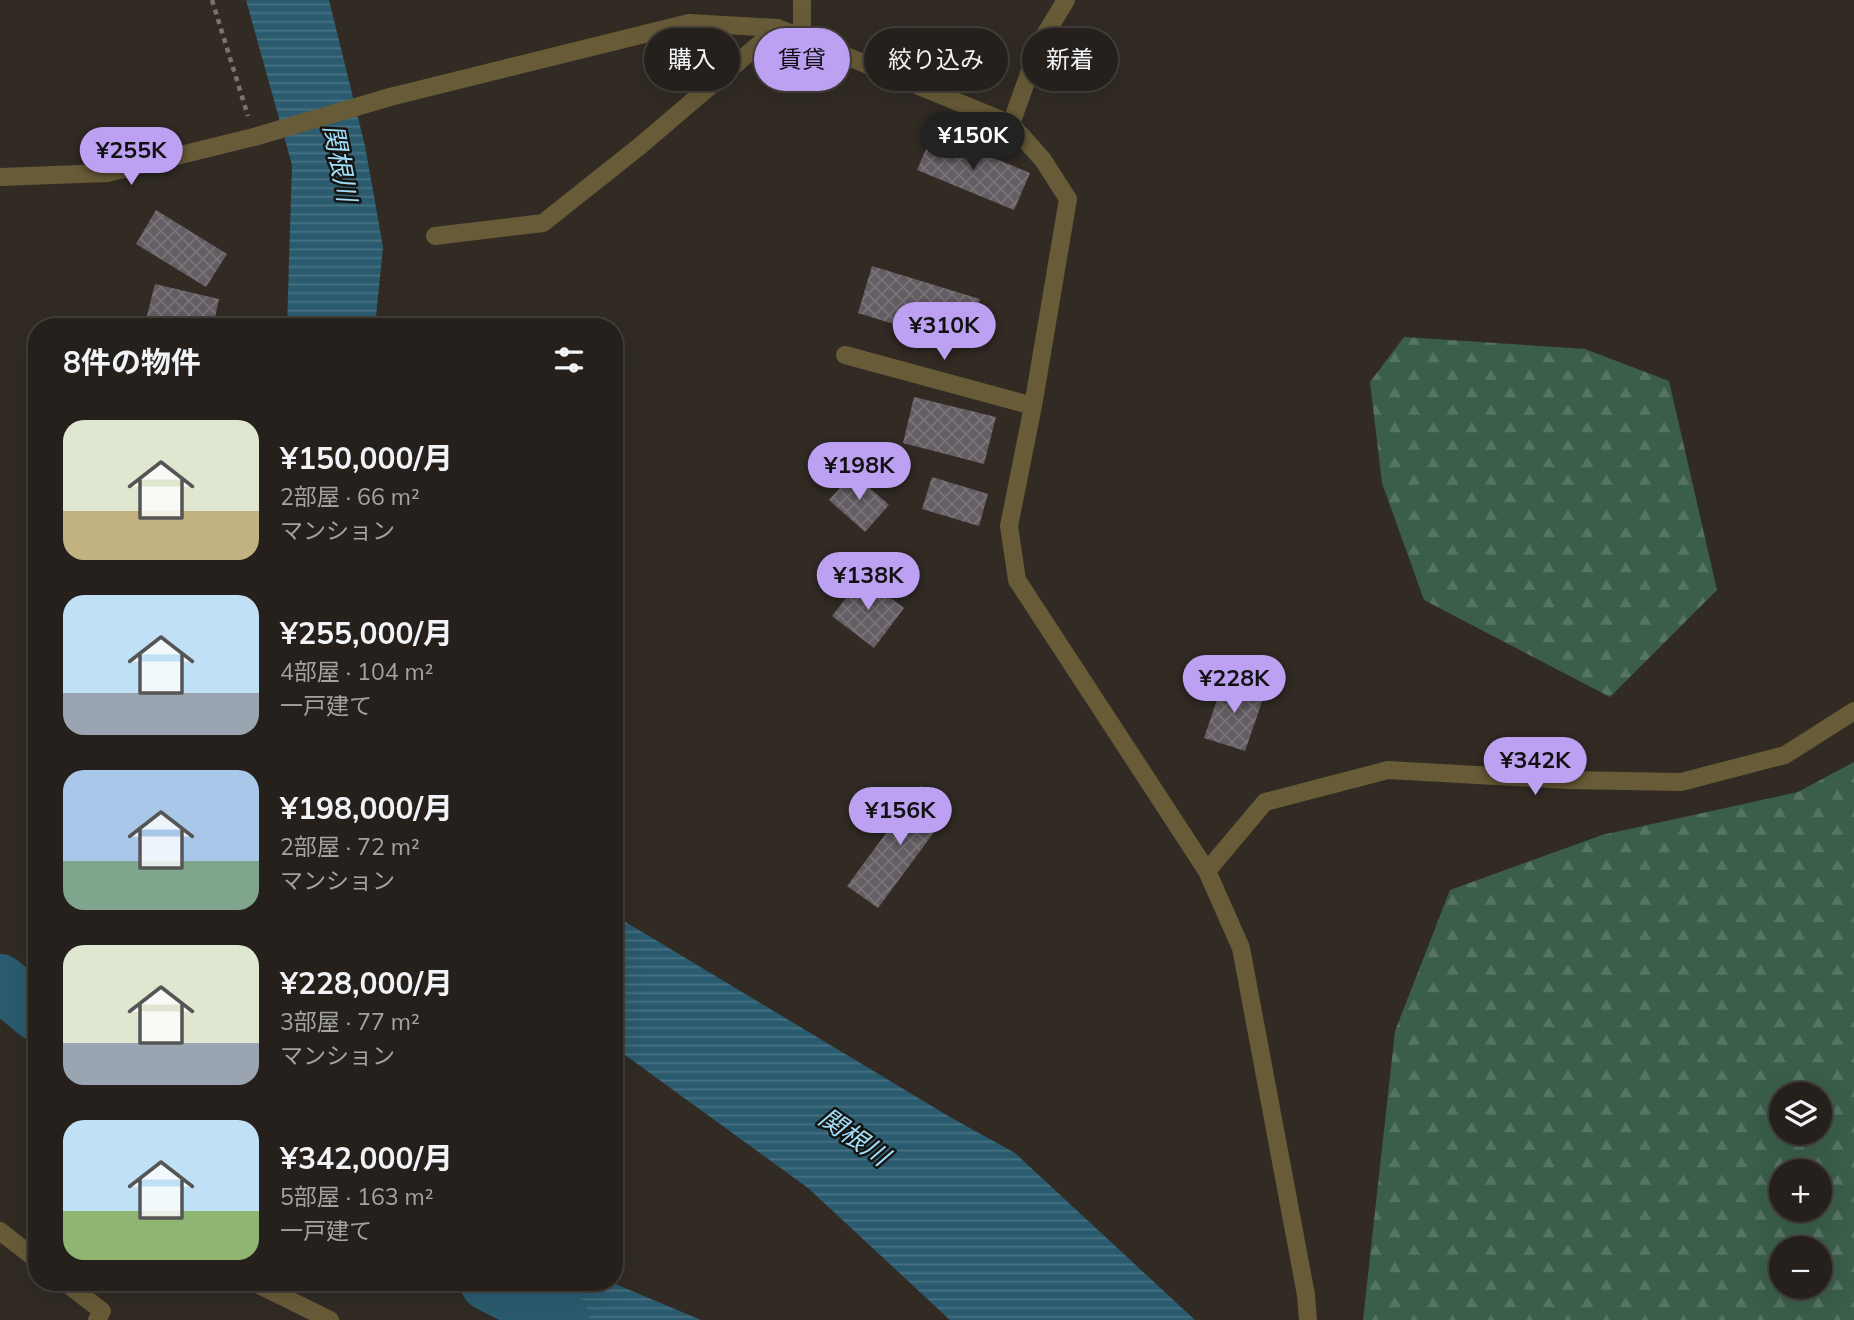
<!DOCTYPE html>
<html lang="ja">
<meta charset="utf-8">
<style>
body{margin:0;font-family:Mulish,"Noto Sans JP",sans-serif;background:#312d28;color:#f1f3f6;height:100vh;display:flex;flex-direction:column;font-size:26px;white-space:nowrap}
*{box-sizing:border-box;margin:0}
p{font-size:23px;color:#a3a3a3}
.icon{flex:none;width:38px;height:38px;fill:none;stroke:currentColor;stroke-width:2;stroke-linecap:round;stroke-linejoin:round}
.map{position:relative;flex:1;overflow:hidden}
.sheet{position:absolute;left:28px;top:318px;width:595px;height:973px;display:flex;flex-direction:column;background:#25201b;border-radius:28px;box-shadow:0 7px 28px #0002,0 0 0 2px #423e3a}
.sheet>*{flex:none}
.banner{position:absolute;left:644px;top:28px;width:665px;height:63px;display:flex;gap:14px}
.controls{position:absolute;left:1769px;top:1082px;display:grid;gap:14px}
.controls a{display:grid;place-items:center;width:63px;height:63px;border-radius:50%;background:#25201b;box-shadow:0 7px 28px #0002,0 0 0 2px #423e3a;font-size:35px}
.price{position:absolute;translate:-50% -60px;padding:0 16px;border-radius:24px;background:#bca0f2;color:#111;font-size:23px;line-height:46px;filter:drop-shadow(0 2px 4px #0008)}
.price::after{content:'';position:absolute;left:50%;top:42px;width:21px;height:16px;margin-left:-10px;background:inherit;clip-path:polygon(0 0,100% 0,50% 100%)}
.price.on{background:#222;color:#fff}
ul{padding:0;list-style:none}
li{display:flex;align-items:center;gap:21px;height:175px;padding:0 35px}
li span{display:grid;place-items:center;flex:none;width:196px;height:140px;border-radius:21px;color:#555}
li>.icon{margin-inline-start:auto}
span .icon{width:84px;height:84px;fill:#fffc;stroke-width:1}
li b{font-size:30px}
h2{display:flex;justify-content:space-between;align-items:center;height:84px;padding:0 35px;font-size:30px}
.chip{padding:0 24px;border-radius:32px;background:#25201b;box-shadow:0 7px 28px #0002,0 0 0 2px #423e3a;font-size:24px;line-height:63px}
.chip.on{background:#bca0f2;color:#111}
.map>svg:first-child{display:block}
.forest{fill:url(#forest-firs);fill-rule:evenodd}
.water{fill:url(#water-rules)}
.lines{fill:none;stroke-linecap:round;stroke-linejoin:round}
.river{stroke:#2b5b6f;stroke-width:56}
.building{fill:url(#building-cross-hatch)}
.path{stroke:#7a746e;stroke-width:4.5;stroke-dasharray:5 5;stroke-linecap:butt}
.minor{stroke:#685b38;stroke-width:18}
.labels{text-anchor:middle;stroke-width:5;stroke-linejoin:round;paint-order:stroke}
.water-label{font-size:26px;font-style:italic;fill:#a0ddf8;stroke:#161411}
</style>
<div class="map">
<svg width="1854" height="1320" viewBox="0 0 1854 1320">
<defs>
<pattern id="forest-firs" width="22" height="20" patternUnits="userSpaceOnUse" patternTransform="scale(1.75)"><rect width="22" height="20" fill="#3a5e4a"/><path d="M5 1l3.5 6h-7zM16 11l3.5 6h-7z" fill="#567463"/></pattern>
<pattern id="water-rules" width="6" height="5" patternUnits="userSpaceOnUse" patternTransform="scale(1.75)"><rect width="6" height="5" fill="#2b5b6f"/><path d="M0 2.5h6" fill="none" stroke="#497282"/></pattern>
<pattern id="building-cross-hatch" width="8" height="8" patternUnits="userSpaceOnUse" patternTransform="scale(1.75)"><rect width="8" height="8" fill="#645d64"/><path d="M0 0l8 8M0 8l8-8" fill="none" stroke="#7a7479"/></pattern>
</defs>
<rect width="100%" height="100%" fill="#312b24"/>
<path class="forest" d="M1404,337L1585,349L1669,381L1717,590L1610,697L1424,600L1382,483L1370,382Z
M1854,762V1320H1363L1395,1031L1450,890L1602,835L1798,792ZM1782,1094H1820V1132H1782ZM1782,1171H1820V1209H1782ZM1782,1248H1820V1286H1782Z"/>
<path class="water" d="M246,0H329L365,146L383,247L375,327H287L292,165Z
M614,915L950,1117L1015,1153L1195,1320H950L808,1188L614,1047Z
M556,1283H613L701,1320H534Z"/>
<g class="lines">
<path class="river" d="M0,982L37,1013
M488,1283L562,1320"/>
</g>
<path class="building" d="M933,133L1030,173L1014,210L917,170Z
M156,210L227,254L206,287L136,244Z
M872,266L980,299L965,346L858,313Z
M155,284L219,299L213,327H144Z
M914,397L996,417L984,464L903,443Z
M853,473L889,505L865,532L829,500Z
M932,477L988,494L979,526L922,509Z
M862,577L904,608L874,648L832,616Z
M1224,679L1265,693L1245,751L1204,738Z
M921,786L952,808L878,908L847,886Z"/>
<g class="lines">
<path class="path" d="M212,0L248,116"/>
<path class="minor" d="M802,0V38
M1011,124L1040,43L1066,0
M0,177L107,173L254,137L390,97L689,23L778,28L1011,124L1043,160L1068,199L1033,406L1009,526L1017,580L1207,871L1241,948L1306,1295L1308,1320
M435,236L543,223L640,146L778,28
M845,355L1033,406
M1207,871L1265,802L1388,770L1568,780L1681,782L1785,755L1854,711
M0,1231L37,1260
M66,1283L102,1311L97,1320
M255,1283L330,1320"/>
</g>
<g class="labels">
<g class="water-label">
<text transform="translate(340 163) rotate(79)" y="9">関根川</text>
<text transform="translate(854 1137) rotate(35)" y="9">関根川</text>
</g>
</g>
</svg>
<div class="controls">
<a><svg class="icon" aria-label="layers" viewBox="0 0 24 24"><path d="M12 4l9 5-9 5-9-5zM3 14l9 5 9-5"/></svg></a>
<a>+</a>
<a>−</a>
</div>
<b class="price on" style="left:973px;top:172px">¥150K</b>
<b class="price" style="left:131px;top:187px">¥255K</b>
<b class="price" style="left:944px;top:362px">¥310K</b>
<b class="price" style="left:859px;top:502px">¥198K</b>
<b class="price" style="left:868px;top:612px">¥138K</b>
<b class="price" style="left:1234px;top:715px">¥228K</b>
<b class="price" style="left:1535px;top:797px">¥342K</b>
<b class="price" style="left:900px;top:847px">¥156K</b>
<div class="banner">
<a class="chip">購入</a>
<a class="chip on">賃貸</a>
<a class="chip">絞り込み</a>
<a class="chip">新着</a>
</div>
<section class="sheet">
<h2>8件の物件<svg class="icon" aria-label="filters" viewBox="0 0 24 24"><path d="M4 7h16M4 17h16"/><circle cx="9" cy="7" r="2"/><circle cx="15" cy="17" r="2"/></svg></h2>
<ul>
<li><span style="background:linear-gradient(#dfe7d0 65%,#c2b280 0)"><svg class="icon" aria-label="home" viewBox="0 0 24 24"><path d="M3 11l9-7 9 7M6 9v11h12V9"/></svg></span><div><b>¥150,000/月</b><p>2部屋 · 66 m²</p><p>マンション</p></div></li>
<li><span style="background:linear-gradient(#bfe0f5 70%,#9aa5b1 0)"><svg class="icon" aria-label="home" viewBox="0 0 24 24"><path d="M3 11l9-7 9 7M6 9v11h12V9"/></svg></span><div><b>¥255,000/月</b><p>4部屋 · 104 m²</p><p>一戸建て</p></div></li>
<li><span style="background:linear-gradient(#a9c7e8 65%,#7fa58c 0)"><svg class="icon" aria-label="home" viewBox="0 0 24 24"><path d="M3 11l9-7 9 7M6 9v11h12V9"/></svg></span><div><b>¥198,000/月</b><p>2部屋 · 72 m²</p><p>マンション</p></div></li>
<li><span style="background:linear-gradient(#dfe7d0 70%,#9aa5b1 0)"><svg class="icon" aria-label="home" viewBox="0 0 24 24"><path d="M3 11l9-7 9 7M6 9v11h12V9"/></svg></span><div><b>¥228,000/月</b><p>3部屋 · 77 m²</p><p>マンション</p></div></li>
<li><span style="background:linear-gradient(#bfe0f5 65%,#8fb573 0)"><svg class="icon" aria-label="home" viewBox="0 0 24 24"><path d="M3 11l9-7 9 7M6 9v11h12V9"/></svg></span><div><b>¥342,000/月</b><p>5部屋 · 163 m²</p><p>一戸建て</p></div></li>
</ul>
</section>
</div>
